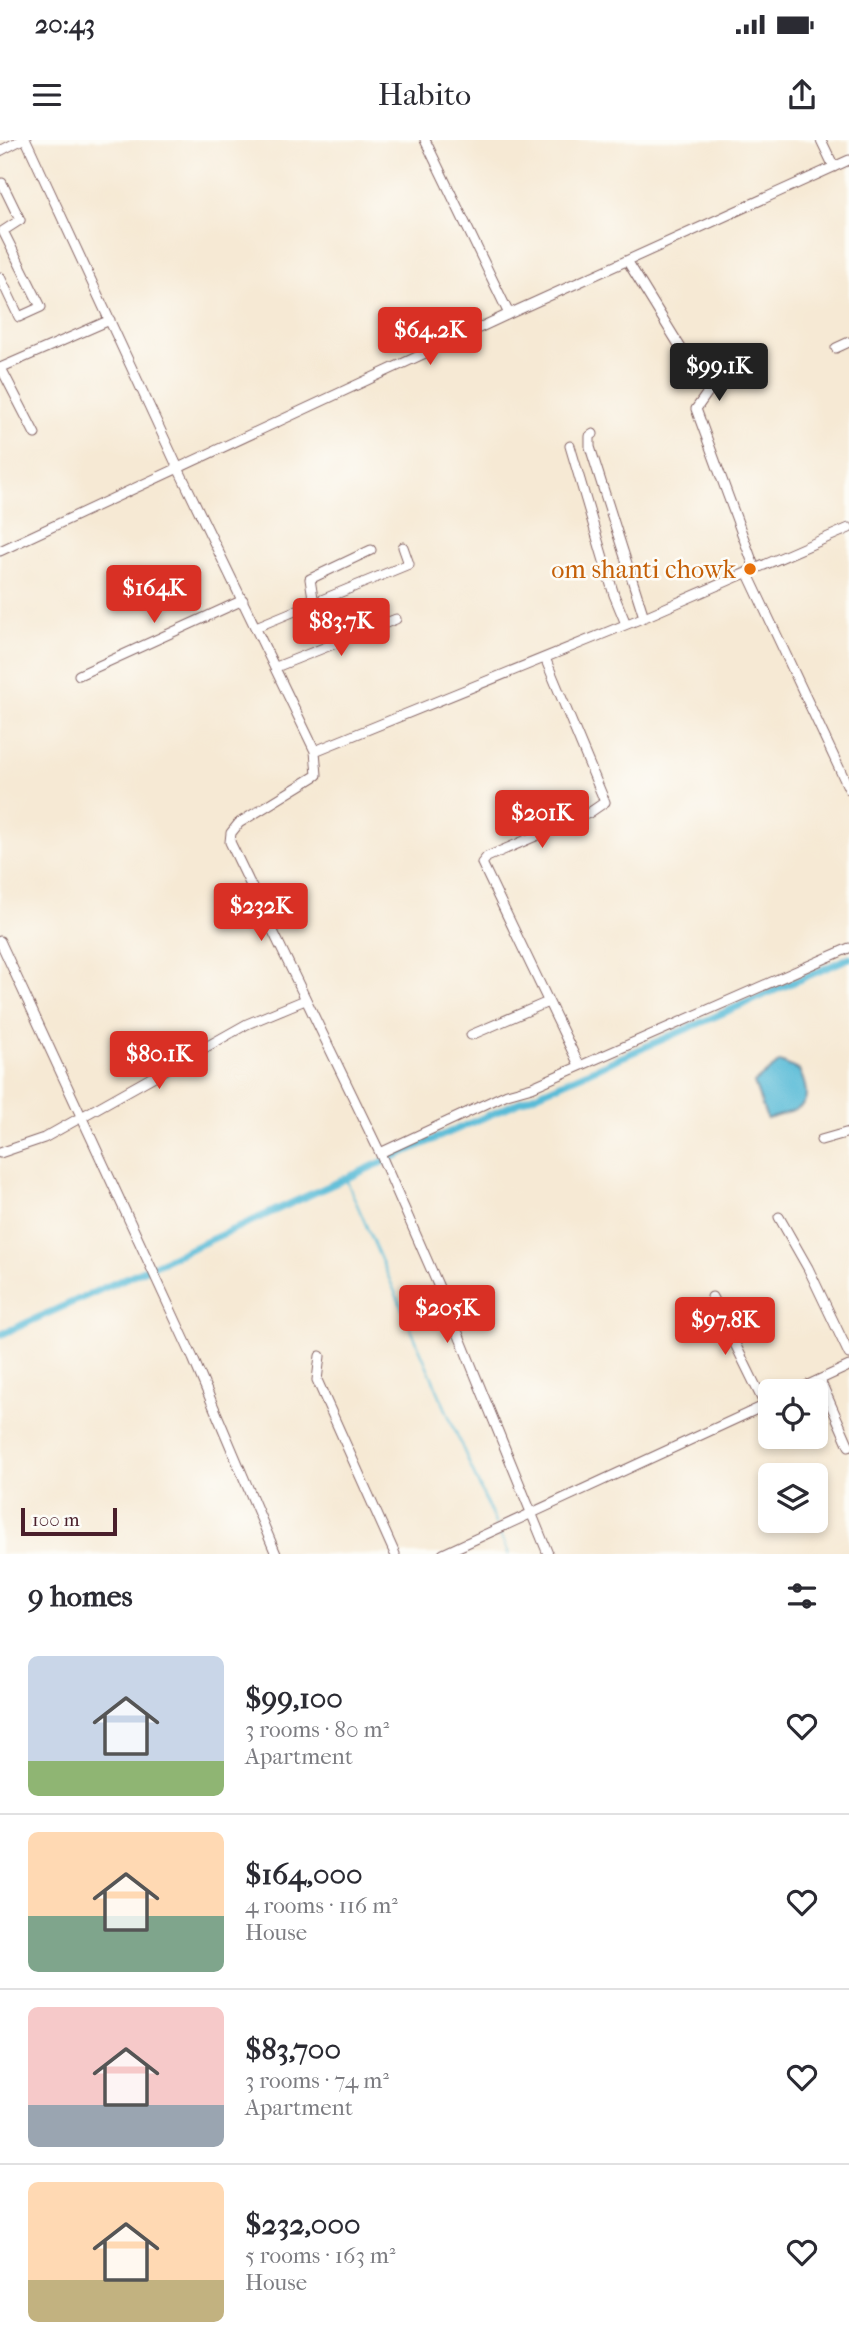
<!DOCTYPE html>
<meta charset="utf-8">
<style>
body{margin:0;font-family:"IM FELL French Canon",serif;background:#f7f7f7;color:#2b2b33;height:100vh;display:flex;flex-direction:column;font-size:26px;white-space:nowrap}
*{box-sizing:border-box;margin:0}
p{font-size:23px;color:#7c7c81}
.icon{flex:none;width:38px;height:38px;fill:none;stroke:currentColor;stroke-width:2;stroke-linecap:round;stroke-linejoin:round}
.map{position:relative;height:1414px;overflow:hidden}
.details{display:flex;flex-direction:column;background:#fff;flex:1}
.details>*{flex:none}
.controls{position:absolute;left:758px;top:1239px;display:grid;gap:14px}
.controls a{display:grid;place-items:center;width:70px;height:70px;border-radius:10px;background:#fff;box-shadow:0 4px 10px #0003;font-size:35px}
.scale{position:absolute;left:21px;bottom:18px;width:96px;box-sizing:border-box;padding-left:7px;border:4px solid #4a1f2b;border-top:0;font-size:19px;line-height:24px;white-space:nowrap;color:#4a1f2b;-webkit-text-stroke:5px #fdfcf7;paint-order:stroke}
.price{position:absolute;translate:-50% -60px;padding:0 16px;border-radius:7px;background:#d93025;color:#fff;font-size:23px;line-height:46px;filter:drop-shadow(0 2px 4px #0008)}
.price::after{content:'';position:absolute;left:50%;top:42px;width:21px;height:16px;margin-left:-10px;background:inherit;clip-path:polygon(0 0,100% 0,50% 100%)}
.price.active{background:#222;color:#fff}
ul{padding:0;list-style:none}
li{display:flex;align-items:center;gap:21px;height:175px;padding:0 28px}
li+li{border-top:2px solid #e1e1e2}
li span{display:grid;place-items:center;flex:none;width:196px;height:140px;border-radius:10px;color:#555}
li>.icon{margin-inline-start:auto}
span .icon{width:84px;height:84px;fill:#fffc;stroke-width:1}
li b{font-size:30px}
h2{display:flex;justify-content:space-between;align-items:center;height:84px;padding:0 28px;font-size:30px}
.status{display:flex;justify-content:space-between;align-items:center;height:49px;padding:0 35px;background:#fff;direction:ltr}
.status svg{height:19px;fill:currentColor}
header{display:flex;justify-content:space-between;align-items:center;height:91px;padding:0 28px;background:#fff;font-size:32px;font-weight:600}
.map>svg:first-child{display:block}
.water{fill:#59bbd7;stroke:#526d81;stroke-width:2}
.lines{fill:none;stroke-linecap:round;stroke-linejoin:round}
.stream{stroke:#59bbd7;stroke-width:2}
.canal{stroke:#59bbd7;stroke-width:7}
.minor-casing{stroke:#866666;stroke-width:11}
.minor{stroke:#fff;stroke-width:9}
.food-dot{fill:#e8710a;stroke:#fdfcf7;stroke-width:2.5}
.labels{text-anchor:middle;stroke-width:5;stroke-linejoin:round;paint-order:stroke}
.food-label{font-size:26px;fill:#c56008;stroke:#fdfcf7;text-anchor:end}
</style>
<div class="status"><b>20:43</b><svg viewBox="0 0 49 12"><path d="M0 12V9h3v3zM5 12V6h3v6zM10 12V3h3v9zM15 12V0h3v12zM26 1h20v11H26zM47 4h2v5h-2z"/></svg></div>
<header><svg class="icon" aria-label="menu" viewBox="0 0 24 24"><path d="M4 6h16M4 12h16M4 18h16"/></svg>Habito<svg class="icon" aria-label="share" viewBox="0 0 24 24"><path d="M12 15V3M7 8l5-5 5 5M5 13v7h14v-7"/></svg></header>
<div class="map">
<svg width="849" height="1414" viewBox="0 0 849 1414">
<rect width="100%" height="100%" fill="#fdfcf7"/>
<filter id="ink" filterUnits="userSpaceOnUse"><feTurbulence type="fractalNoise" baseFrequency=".0143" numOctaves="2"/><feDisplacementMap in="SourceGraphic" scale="14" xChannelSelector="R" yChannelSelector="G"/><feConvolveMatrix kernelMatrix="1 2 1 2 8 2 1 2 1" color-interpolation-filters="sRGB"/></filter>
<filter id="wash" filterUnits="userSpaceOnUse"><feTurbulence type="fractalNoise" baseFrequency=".00686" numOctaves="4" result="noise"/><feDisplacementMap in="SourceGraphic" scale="28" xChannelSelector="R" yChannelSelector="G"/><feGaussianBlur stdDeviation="1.57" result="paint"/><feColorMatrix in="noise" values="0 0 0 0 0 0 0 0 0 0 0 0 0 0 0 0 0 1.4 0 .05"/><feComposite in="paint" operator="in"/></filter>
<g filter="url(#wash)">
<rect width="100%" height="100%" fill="#f6e9d4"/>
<path class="water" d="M780,922L799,930C817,968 799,970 767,979L754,943Z"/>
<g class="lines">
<path class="stream" d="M346,1039L496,1385
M500,1394L509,1414"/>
<path class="canal" d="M0,1195L391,1018L849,818"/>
</g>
</g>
<g filter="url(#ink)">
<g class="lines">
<defs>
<path id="minor" d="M26,0L178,328L315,611L647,476L849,388
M425,0L509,174
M821,0L834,27
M0,11L21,0
M628,122L708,252L696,269L755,429
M0,137L19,177L41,167L3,91L20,80L2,43
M836,208L849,202
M0,228L110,180
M1,228L35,294
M593,294L590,296V307L644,477
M570,306L614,455L626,484
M0,411L509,174L849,20
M747,432L849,649
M314,464L310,439L371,410
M256,487L409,424L403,407
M545,518L605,662L589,673L487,717L482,723L579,925
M276,527L396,479
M79,535L243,460
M315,611L317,635L239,683L231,693L230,702L380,1013L445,1161L548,1414
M0,801L193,1218L276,1414
M471,895L548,862
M821,1000L849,992
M0,1013L44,998L247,884L305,860
M380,1013L507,954L532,947L849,808
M779,1077L808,1128L849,1214
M712,1157L765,1265
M320,1216L317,1240L395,1414
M820,1240L849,1306
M795,1251L849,1226
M443,1414L770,1263"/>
</defs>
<use href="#minor" class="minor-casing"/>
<use href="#minor" class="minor"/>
</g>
</g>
<circle class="food-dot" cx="750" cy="429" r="7"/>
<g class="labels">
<g class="food-label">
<text x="736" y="438">om shanti chowk</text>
</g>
</g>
</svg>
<div class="controls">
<a><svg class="icon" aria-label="locate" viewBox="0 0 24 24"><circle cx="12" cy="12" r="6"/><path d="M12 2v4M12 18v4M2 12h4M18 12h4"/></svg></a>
<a><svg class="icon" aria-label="layers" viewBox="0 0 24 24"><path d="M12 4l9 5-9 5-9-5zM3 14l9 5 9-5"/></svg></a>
</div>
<div class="scale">100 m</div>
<b class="price" style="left:430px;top:227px">$64.2K</b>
<b class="price active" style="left:719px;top:263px">$99.1K</b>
<b class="price" style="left:154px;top:485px">$164K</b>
<b class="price" style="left:341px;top:518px">$83.7K</b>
<b class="price" style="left:542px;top:710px">$201K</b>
<b class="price" style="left:261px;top:803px">$232K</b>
<b class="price" style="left:159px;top:951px">$80.1K</b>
<b class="price" style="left:447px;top:1205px">$205K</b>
<b class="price" style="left:725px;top:1217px">$97.8K</b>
</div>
<section class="details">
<h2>9 homes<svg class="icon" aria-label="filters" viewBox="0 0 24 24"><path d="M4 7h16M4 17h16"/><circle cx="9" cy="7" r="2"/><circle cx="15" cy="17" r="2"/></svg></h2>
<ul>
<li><span style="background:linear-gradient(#c9d6e8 75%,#8fb573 0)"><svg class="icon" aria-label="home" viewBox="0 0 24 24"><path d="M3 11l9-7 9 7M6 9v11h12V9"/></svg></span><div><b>$99,100</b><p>3 rooms · 80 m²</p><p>Apartment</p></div><svg class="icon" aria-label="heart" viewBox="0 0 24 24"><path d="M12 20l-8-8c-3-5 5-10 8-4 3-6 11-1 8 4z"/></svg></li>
<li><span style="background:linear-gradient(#ffd9b3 60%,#7fa58c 0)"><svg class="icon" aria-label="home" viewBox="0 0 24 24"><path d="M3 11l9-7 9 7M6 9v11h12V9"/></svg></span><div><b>$164,000</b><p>4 rooms · 116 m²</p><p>House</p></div><svg class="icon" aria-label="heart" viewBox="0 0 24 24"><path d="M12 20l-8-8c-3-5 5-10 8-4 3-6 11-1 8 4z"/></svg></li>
<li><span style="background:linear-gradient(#f6c9c9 70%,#9aa5b1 0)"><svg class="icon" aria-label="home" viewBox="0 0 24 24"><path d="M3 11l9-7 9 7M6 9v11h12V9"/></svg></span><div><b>$83,700</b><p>3 rooms · 74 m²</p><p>Apartment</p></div><svg class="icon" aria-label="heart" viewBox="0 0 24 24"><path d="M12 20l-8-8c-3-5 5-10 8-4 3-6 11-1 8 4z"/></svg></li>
<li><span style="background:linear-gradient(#ffd9b3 70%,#c2b280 0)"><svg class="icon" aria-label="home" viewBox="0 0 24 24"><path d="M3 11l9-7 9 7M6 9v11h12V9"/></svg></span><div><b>$232,000</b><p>5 rooms · 163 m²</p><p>House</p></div><svg class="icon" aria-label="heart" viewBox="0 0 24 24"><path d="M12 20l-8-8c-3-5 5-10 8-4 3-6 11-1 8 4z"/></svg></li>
</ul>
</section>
